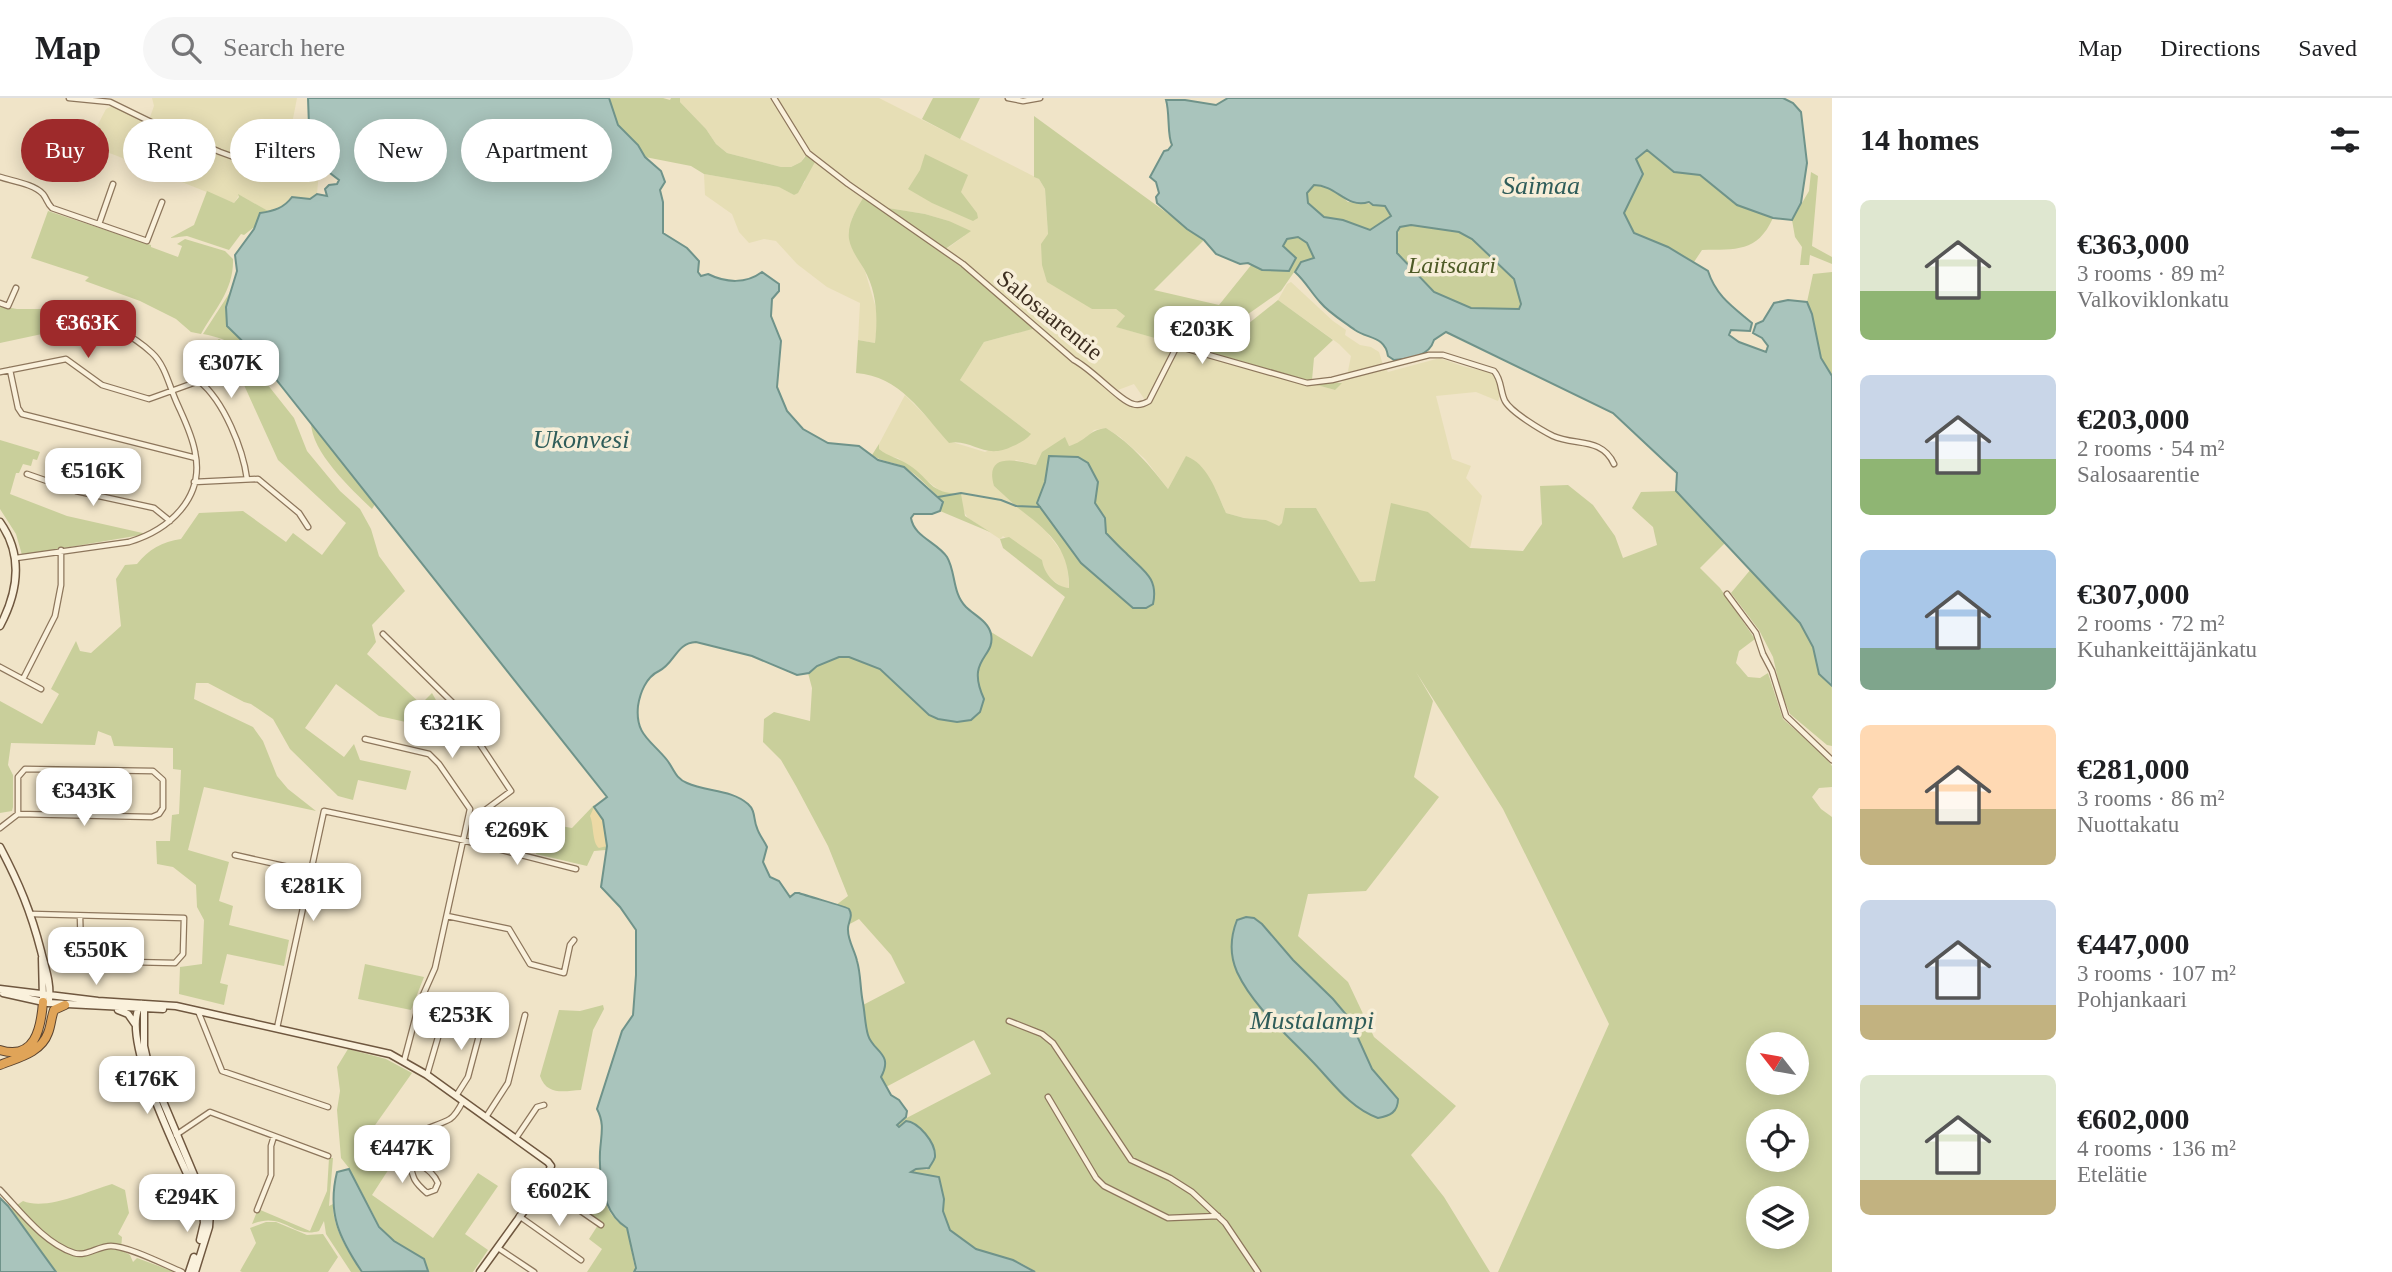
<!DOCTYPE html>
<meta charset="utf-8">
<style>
body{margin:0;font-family:"Times New Roman",serif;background:#f6f6f6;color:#202124;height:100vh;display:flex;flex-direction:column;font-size:26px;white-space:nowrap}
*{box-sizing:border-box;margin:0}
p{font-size:23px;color:#757577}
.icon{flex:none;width:38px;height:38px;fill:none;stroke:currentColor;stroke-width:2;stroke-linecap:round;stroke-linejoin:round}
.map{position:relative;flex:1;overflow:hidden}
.details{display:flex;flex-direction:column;background:#fff;width:560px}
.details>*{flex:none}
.top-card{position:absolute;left:21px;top:21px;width:665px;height:63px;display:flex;gap:14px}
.needle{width:46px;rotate:301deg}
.tools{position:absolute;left:1746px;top:934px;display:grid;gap:14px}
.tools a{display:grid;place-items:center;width:63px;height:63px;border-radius:50%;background:#fff;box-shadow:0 4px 18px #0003;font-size:35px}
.price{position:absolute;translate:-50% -60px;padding:0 16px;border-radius:14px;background:#fff;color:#222;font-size:23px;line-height:46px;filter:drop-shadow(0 2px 4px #0008)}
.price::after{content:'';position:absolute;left:50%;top:42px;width:21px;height:16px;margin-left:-10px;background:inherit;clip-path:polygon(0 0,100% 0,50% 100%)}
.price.selected{background:#9e2a2b;color:#fff}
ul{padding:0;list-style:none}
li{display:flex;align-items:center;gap:21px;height:175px;padding:0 28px}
li span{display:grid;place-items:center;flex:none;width:196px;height:140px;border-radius:10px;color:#555}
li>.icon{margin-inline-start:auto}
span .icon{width:84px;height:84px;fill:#fffc;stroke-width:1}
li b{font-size:30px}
h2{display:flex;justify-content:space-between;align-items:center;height:84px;padding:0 28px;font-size:30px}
.tag{padding:0 24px;border-radius:32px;background:#fff;box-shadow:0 4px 18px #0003;font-size:24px;line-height:63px}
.tag.selected{background:#9e2a2b;color:#fff}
header{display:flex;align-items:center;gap:42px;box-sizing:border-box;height:98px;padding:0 35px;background:#fff;border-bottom:2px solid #e0e0e0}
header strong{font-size:33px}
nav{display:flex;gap:38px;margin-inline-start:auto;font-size:24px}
.search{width:490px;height:63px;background:#f6f6f6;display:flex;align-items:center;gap:18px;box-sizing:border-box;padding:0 24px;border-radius:38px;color:#757577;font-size:26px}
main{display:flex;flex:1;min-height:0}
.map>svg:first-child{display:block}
.farmland{fill:#e6deb5;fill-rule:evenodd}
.green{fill:#c9cf9b;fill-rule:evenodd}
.sand{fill:#ecd9a5}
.water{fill:#a9c4bc;stroke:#6f938a;stroke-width:2;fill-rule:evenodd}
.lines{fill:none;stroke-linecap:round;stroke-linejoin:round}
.stream{stroke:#6f938a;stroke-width:2}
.street-casing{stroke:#8d765c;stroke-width:7}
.secondary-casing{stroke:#6f573f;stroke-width:9}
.highway-casing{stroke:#5b4430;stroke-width:10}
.street{stroke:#faf1dc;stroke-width:4.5}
.secondary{stroke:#faf1dc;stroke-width:6}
.highway{stroke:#e0a458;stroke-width:8}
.labels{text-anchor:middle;stroke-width:7;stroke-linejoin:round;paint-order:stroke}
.park-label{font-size:24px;font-style:italic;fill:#4d5a26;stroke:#f7eed8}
.street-label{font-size:24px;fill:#3d2e20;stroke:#f7eed8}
.water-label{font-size:26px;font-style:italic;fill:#2f5d5a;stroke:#f7eed8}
</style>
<header>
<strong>Map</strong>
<div class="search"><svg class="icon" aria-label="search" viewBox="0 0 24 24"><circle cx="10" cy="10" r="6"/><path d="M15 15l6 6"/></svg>Search here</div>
<nav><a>Map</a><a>Directions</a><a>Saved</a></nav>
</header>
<main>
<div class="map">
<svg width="1832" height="1174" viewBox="0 0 1832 1174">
<rect width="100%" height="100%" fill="#f0e4c8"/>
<path class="farmland" d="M152,0H297L291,31L295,36L291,53L305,58L319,73L317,96L310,101L292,99L286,107L270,114L239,97L234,105L162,76L159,71L161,59L156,55L145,54L133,64L91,48L90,42L106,11L112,8L221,56L149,22L154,8Z
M680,0H879L1039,81L1045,91L1048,136L1092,211H1116L1125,218L1117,229L1335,292L1347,278L1351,258L1339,246L1278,202L1287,186L1291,184L1333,223L1346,232L1345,237L1360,247L1371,249L1379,254L1383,267L1388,274L1440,260L1462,268L1492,275L1498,282L1500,298L1498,303L1476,294L1436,298L1452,361L1471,368L1466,380L1482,398L1470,450L1428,414L1374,483L1360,484L1316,410L1279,429L1266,422L1244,420L1226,415L1215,390L1186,359L1168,391L1145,361L1120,339L1106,330L1094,332L1081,345L1068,348L1065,340L1036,367L1016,362L994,388L1016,408L1040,425L1067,461L1069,491L1062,489L1051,481L1043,470L1003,438L1000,441L968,420L964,414L960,396H944L898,360L890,359L879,351V346L905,297L952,344L985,354L1030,335L960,282L984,244L1035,230L944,153L964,138L949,123L925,116L888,110L865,96L852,120L849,140L853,152L865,173L878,217L875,245L858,242L860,205L827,189L797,166L776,143L764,141L749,145L739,134L732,116L705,97L704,76L780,89L794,97L805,84V57L801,64L791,69H781L727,55L716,46L706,31L680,4ZM1105,284L1118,292L1134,286L1145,302L1140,307H1130L1122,303Z"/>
<path class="green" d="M609,0H663L670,2L671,0H680V4L706,31L716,46L727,55L781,69H791L801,64L808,55L816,62L798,95L794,97L779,89L704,76L691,68L645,59L638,47L618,27Z
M933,0H980L960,41L922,21Z
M1034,18L1204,142L1154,192L1219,207L1252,166L1262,172L1289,154L1282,148L1287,141L1298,139L1307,145L1315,160L1301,164L1281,193L1197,252L1116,229L1125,218L1116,211H1092L1047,184L1042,167L1041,146L1048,136L1045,91L1039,81L1034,79Z
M1647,52L1674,74L1699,77L1737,107L1773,120C1757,155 1736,151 1702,152L1694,164L1668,149L1634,135L1624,115L1643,76L1635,61Z
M145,55L160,58L159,70L161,76L133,65Z
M925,56L968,77L961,94L977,115L978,120L973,123L932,105L908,91L920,72Z
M1811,74L1818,78L1812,148L1832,159V166L1810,157L1809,167H1800L1802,149L1795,139L1792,122L1809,93Z
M1314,87C1329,87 1337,94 1348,104C1362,104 1372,107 1385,108L1391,118L1370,132L1343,122L1324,119L1308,105L1307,95Z
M207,93L234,105L239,99L238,96L270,114L286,107L292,99L310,101L257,134L253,130L244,137L241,136L229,152L187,138L170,140L194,127Z
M866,95L888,110L925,116L949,123L971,133L944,152L1036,230L984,244L960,282L1031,336C1026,342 1020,345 1013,348C984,363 972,340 949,345C922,315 900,278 856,275L858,242L875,245C878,219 877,194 864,171C858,161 851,152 849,141C847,124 858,109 866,95Z
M48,113L151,147V149L178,159L182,148L177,146L185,141L225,153L233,161C234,192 215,211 201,236L191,234L176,221L140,203L85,183L89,179L31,160Z
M1411,127L1459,134L1472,141L1514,181L1521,206L1519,212L1471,210L1434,194L1397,155C1399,146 1396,137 1400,129Z
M1832,174V278L1821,260L1812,216L1807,204L1813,176Z
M234,188L377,403L372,411C351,391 310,353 311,323L267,270L260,276C242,251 234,242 203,236Z
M1278,202L1333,242L1314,260L1312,282L1342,285L1335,292L1209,257Z
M0,208L17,211H62L70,230L0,245Z
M219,241L241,253L294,320L307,353L340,393L360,411L371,431L379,458L405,493L372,527L376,544L367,556L421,606L432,595L441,611L419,627L379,618L336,586L305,630L344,659L354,646L360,662L411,673L406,692L358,682L353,702L338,698L290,651L273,621L251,606L244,604L208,585H196L194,601L253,629L263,643L277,678L288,691L316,713L204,689L188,752L229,764L219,803L233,808L229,827L289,842L284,868L227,856L220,885L228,887L224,907L179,896L180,869L202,866L204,822L197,809L196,787L173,769L157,766L156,743H170L172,717L179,716L181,672L173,671V650L114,648L111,638L98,633L95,647L11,645L8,667L13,677V709L12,713L0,715V603L42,626L59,596L51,591L76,543L80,553L91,555L121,528L116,481L125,467L137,466C149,451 162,444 181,441L199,415L243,413L286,444L293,435L322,457L346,425L278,362L244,287L212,246Z
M1106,330C1132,346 1150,368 1168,391L1186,358C1208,366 1217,395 1226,415L1244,420L1266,422L1279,428L1282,425L1285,410H1316L1360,484L1375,483L1391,405L1428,414L1470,450L1523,453L1542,426L1540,388L1568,387L1593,407L1615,438L1623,460L1657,447L1653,429L1632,410L1641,394L1676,393L1726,444L1700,470L1720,490L1755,541L1739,553L1736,565L1748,579L1760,580L1768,575L1783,621L1825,658L1832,668V689L1819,690L1812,699L1821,711L1832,719V1174H1498L1609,926L1503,711L1416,574L1433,603L1414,679L1439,699L1366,793L1308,796L1298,838L1348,884L1374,939L1456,1008L1411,1057L1444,1099L1490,1174H1035C1026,1166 1012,1162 1001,1159C944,1143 946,1132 939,1079L911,1074L916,1071L927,1072L935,1059L926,1036L911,1023H906L899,1029L897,1025L991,976L974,942L886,989L881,979C893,958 877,955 869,940C866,934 865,915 863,907L905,885L891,857L859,821L848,827C854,814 848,809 836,807L848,798L828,748L796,688L781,662L763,644L764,621L774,614L810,623L812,590L808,575L794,574L787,557L780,556L781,551L796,549L803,556L810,548H818L822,552L825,550L828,537L824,522L828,520L831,523L837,520L835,511L840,507L843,511L845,508V504L849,497L857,500L863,496H872C875,498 876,501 879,503C885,506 890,504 895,508C917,526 908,560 893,579L883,574L929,617L938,621L957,624L971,622L980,614L984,601C966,562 991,565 991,534L1032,559L1065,499L1003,450L1000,441L1009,439L1042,462C1044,476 1056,489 1069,490C1070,450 1047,432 1018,410C1010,403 1002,395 994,388C984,354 1016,362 1036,367L1042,354L1065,339L1069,348C1087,343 1088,332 1106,330ZM1759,947H1797V985H1759ZM1759,1024H1797V1062H1759ZM1759,1101H1797V1139H1759Z
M0,342L40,354L37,362L33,361L31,368L23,366L19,375H16L10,396L67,418L147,436L22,457L16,436L0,411Z
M879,346V351C889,359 899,360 909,367C932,382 928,395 961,396L965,418L990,434L940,413L943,404C931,392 919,378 904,369C894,364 882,364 872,357Z
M1751,471L1800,525L1813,549L1819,576L1832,588V648L1827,647L1790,616L1781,594L1773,559L1759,532L1731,495Z
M594,707L605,728L606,752L594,753L587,768L536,756L543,725L572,730Z
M365,866L424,879L411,912L358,901Z
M603,907L604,911L593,932L581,992C564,993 547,998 540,978L559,912L580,913Z
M348,951L386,961L412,975L373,1030L393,1044L396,1060L372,1097L433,1140L478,1075L498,1088L465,1136L488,1152L473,1174H427L424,1161L394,1143L380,1129L349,1070L341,1060L337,1012L340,993L337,969Z
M329,1060H333L329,1108L333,1106C332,1129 349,1155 361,1174H351L326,1136L324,1123L319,1133C293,1141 284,1113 252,1126L258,1111L310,1133L327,1093Z
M112,1086L125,1092L129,1115L118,1136L122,1139L121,1152L130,1157L133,1164L137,1160L175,1174H56L11,1111L23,1103C46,1113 88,1093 112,1086Z
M604,1096C605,1110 614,1123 627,1130L635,1171L633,1174H587L602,1151L589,1141L598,1127L588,1120Z
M266,1124H276L307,1137L323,1136L338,1159L328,1174H242L240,1173L256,1145L250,1130Z"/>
<path class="sand" d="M594,709L603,722L607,748L599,750C592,745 594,727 590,718Z"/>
<path class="water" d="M308,0H609L618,27L638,47L645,59L661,73L665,84L660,92L663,104V135L687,150L699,163L698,174L701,178L708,176C726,185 746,186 762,174L779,186V193L772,201L771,218L781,243L777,289L787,313L803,331L828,345L859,348L878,362L904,369L943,404L940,413L932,416H914L911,420C914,439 937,444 947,459C956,474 952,495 966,509C974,517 988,523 991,536C996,560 965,560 984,601L980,614L971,622L957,624L938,621L929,617L880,571L849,559H839L817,568L809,575L797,577L752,558L696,544C676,545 675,565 659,573C646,579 640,595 638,608C635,637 651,642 667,662C674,671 675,680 687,685C706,694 731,691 748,706C756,713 753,721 757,730C759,737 764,742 767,749L763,764L770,779L779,783L790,799L795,795H799C806,798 848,809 849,811C854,819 847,825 848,832C848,843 855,853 857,863C861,876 860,891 863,905C865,916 865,927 868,937C873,954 894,955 881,979L891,997L899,1002L907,1013L906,1019L897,1027L899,1029L906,1023C918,1024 936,1044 935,1059C934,1063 931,1066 929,1070L916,1071L911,1074L939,1079L944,1101L943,1113L950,1132L976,1151L1013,1162L1035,1174H634L636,1170L627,1130C603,1115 599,1081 600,1054C601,1037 605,1026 597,1011L622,933L633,917L636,877V832L620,809L601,789L607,748L603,722L594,709L607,699L267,270V267L227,228L226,209L237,173L235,157L254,131L260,115C274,113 284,110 292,99L310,101L317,96L327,98L325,91L329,87L337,86L339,82L330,75L324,63L307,47L309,28Z
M1228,0H1783L1793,5L1801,14L1807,65L1801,105L1792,122L1773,120L1737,107L1700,77L1674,74L1647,52L1636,61L1643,76L1624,115L1634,135L1668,149L1708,173C1716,198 1733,209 1752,225L1750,233L1731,232L1729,237L1739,244L1766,254L1768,248L1762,240L1753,235L1756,226L1763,223L1774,205L1788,202L1807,204L1812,216L1821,260L1832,278V588L1819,576L1813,549L1800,525L1676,393L1677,375L1613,315L1446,234L1434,242C1429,259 1409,261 1394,262L1388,258C1385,238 1368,241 1355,232C1343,223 1329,215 1320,204C1310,193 1306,184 1295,174L1301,164L1314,160L1307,145L1298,139L1287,141L1283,148L1296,160L1289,173L1262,172L1248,165L1240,166L1216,156L1204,142L1187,131L1157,105L1156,99L1159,95L1156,84L1150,79L1164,53L1168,52L1172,47C1167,38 1170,15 1166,2H1185L1216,7ZM1314,87C1337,87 1346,111 1369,104L1373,107L1385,108L1391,118L1370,132L1343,122L1324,119L1308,105L1307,95ZM1411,127L1459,134L1472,141L1514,181L1521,206L1519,211L1471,210L1434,194L1397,155V134L1400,129Z
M1049,358L1078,359L1088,365L1098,384L1095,405L1105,420L1106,435C1112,441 1119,449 1126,455C1142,472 1159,479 1153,506L1146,510H1133L1081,465L1037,405L1045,384Z
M1246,819L1254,820L1262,826L1293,862L1333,901L1349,920L1372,971L1398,1001C1398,1014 1390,1018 1378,1020C1349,1010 1331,982 1310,961C1284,934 1253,908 1237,874C1229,856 1230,840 1237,822Z
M349,1071L379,1129L394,1143L424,1161L428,1173L362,1174C339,1140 327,1115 337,1074Z
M0,1100L8,1108L56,1174H0Z"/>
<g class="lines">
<path class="stream" d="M938,399L961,395L1001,402L1016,408L1040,409"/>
<defs>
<path id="street" d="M69,0L110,4L153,25L220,54L275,74
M774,0L808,55L848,86L963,166L1074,262C1092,271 1121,304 1133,306C1139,308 1144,306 1149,303L1177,248L1307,285L1332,282L1429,257H1443L1494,273C1502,282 1500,293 1505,303C1511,314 1541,332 1553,338C1575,348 1602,339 1614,366
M1008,0L1023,3L1040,0
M0,79C12,83 34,86 43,96C47,101 47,105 52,110L147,143L162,104
M99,126L113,86
M0,205L8,208L16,190
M10,272L18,310L22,316L196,360
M0,274L66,261L102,287L149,301L199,283C224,303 243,351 247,381
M27,376L76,393L154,410L170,423
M194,384L258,381L299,415L308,429
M16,460L129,444C169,432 205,400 195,354C192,336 183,319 176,303C169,287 165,267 152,255C129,233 96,221 67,209
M1727,496L1756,535L1763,556L1772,573L1786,618L1832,662
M383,536L452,604L511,693L477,718L469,719
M0,569L41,591
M23,581L55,518L61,487V452
M365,641L429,656L439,666L470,711L435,870L419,906L404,963
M0,730L18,716L152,719L159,716L163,710V682L153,673L25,671L18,679V716
M235,757L311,774
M32,816L184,820L183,856L175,865L87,863L81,855L80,818
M447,818L509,831L530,866L564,875L570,847L574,842
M198,913L222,973L328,1009
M1009,923L1042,936L1053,945L1131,1062L1170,1080L1192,1094L1225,1125L1258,1174
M277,930L324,713L458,741L576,771
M427,977L446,912
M456,998L468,979L484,919
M1048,999L1096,1080L1104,1088L1168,1120L1218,1118
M486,1019L508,985L525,917
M176,1037L210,1014L328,1058
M516,1040L537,1009L544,1007
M406,1053C415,1066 432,1070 438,1085L435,1092L427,1095C413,1083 413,1080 409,1062C401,1032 430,1032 450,1021C456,1017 460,1009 463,1003
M543,1087L601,1127
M0,1092C21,1114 44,1145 74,1155C86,1159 98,1148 111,1148C128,1148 165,1167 182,1174
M257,1112L271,1077V1048L274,1038
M519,1118L581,1162
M498,1150L534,1174"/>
<path id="secondary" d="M0,424C24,458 18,494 0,528
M0,749C19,785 31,814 41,853C45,870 51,884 49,902
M42,860L43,901
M0,891L98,903L176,908L390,956L427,977L548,1064L551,1068L545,1084L480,1174
M3,895L48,905L163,911
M141,906L144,911V948L149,970L210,1115L209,1129L195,1174
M141,906C116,940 188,1073 203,1112L204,1125L200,1142
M118,912L128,916L135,926
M189,1174L194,1159"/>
<path id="highway" d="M0,952C35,963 41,930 43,904
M0,967C17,960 41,955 48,935C51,928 51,920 54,912L65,907"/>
</defs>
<use href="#street" class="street-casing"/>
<use href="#secondary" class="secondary-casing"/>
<use href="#highway" class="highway-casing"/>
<use href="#street" class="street"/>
<use href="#secondary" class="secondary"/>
<use href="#highway" class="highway"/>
</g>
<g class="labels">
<g class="park-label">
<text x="1452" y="175">Laitsaari</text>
</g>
<g class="street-label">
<text transform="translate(1050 217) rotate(39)" y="8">Salosaarentie</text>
</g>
<g class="water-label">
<text x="1541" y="96">Saimaa</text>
<text x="581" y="350">Ukonvesi</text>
<text x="1312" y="931">Mustalampi</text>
</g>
</g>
</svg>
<div class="tools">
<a><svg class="needle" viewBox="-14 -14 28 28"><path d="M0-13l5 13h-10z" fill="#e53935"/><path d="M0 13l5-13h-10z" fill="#757577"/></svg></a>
<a><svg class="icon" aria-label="locate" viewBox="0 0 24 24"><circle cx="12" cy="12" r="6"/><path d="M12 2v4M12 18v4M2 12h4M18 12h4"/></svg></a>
<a><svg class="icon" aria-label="layers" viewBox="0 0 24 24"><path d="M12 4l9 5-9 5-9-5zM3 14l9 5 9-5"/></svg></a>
</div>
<b class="price selected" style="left:88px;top:262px">€363K</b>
<b class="price" style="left:1202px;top:268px">€203K</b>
<b class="price" style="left:231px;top:302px">€307K</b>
<b class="price" style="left:93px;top:410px">€516K</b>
<b class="price" style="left:452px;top:662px">€321K</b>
<b class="price" style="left:84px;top:730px">€343K</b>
<b class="price" style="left:517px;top:769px">€269K</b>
<b class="price" style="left:313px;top:825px">€281K</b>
<b class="price" style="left:96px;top:889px">€550K</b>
<b class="price" style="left:461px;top:954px">€253K</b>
<b class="price" style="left:147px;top:1018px">€176K</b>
<b class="price" style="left:402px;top:1087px">€447K</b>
<b class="price" style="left:559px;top:1130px">€602K</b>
<b class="price" style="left:187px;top:1136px">€294K</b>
<div class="top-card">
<a class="tag selected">Buy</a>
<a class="tag">Rent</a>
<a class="tag">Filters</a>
<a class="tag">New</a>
<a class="tag">Apartment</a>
</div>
</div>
<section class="details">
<h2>14 homes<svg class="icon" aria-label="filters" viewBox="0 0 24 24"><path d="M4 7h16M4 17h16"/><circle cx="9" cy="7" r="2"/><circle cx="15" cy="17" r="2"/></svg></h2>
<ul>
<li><span style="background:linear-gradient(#dfe7d0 65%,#8fb573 0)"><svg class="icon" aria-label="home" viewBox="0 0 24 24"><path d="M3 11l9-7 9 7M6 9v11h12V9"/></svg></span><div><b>€363,000</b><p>3 rooms · 89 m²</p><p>Valkoviklonkatu</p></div></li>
<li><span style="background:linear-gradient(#c9d6e8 60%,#8fb573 0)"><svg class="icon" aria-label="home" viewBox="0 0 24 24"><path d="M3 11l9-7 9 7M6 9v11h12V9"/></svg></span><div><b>€203,000</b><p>2 rooms · 54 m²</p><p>Salosaarentie</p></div></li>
<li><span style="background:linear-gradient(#a9c7e8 70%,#7fa58c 0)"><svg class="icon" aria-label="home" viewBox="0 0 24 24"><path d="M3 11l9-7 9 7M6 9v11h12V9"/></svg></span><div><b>€307,000</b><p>2 rooms · 72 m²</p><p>Kuhankeittäjänkatu</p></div></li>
<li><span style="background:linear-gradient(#ffd9b3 60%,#c2b280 0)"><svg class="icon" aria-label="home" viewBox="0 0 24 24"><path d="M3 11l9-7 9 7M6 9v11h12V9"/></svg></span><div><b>€281,000</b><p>3 rooms · 86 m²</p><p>Nuottakatu</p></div></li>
<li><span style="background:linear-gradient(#c9d6e8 75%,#c2b280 0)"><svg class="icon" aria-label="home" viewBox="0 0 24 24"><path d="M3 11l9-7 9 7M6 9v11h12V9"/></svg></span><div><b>€447,000</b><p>3 rooms · 107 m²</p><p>Pohjankaari</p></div></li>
<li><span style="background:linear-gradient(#dfe7d0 75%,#c2b280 0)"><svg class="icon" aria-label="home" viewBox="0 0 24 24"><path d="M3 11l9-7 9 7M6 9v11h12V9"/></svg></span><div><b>€602,000</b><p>4 rooms · 136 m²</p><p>Etelätie</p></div></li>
</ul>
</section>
</main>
